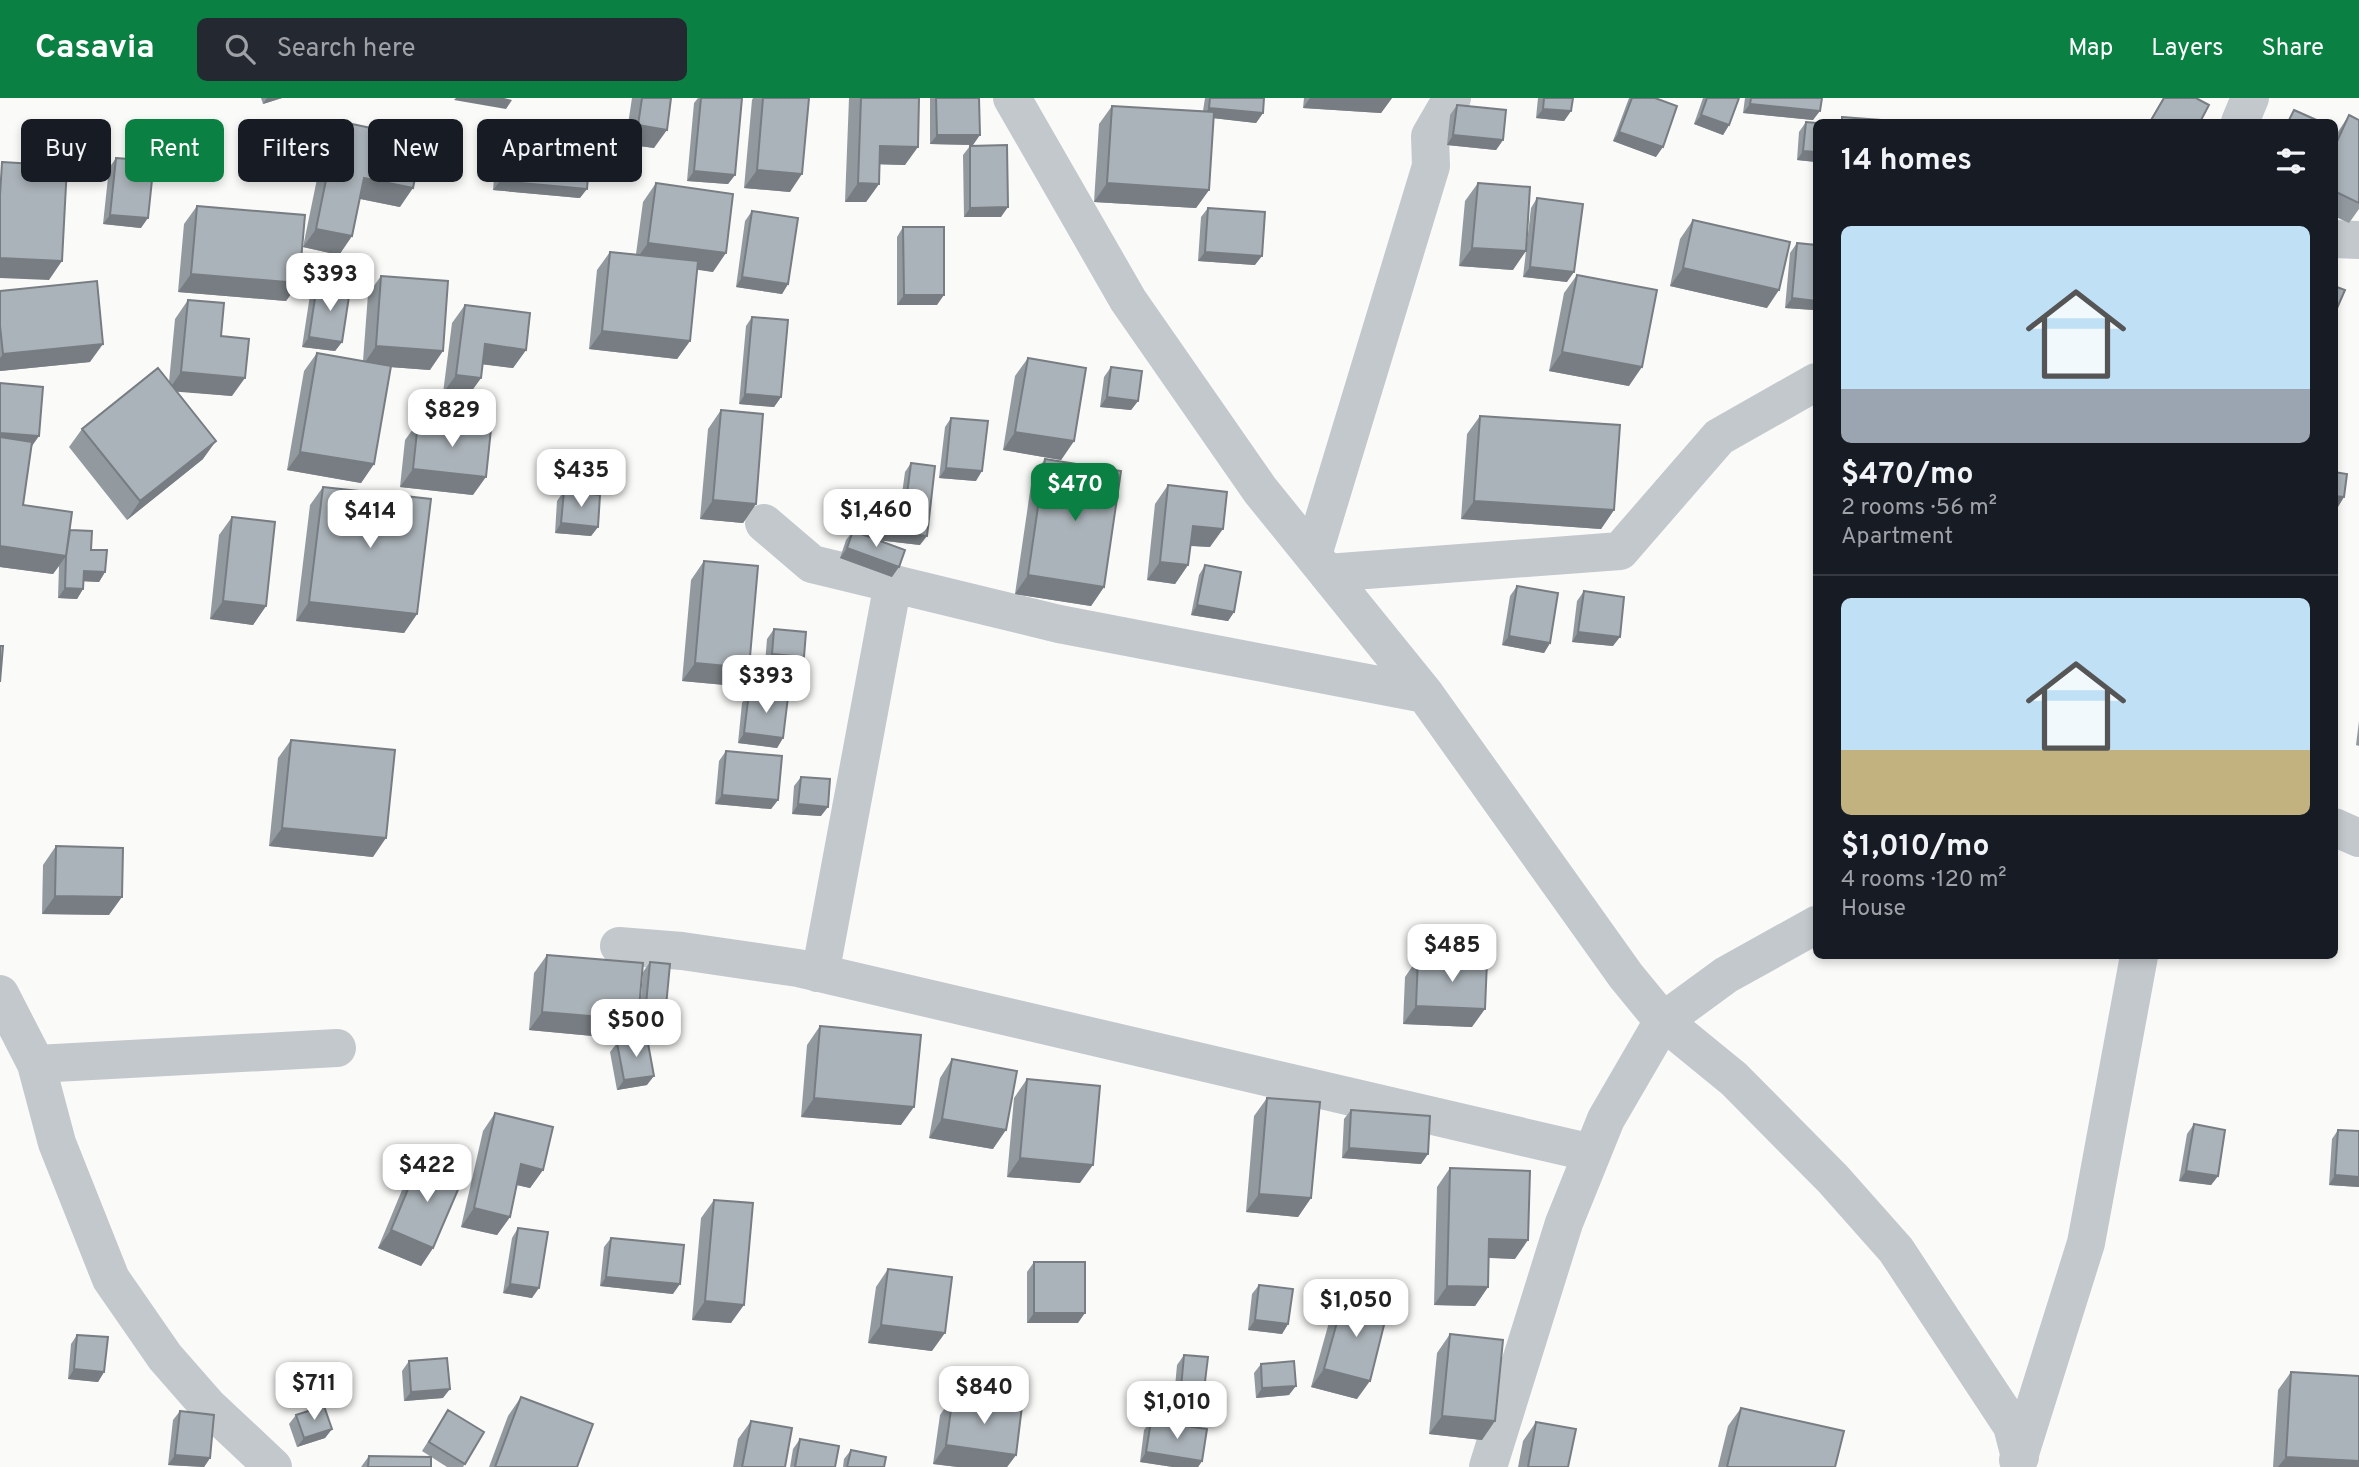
<!DOCTYPE html>
<meta charset="utf-8">
<style>
body{margin:0;font-family:Overpass,sans-serif;background:#242831;color:#f1f3f6;height:100vh;display:flex;flex-direction:column;font-size:26px;white-space:nowrap}
*{box-sizing:border-box;margin:0}
p{font-size:23px;color:#9ea1a6}
.icon{flex:none;width:38px;height:38px;fill:none;stroke:currentColor;stroke-width:2;stroke-linecap:round;stroke-linejoin:round}
.map{position:relative;flex:1;overflow:hidden}
.sheet{position:absolute;left:1813px;top:21px;width:525px;height:840px;display:flex;flex-direction:column;background:#171b24;border-radius:10px;box-shadow:0 4px 10px #0003}
.sheet>*{flex:none}
.hud{position:absolute;left:21px;top:21px;width:665px;height:63px;display:flex;gap:14px}
.price{position:absolute;translate:-50% -60px;padding:0 16px;border-radius:14px;background:#fff;color:#222;font-size:23px;line-height:46px;filter:drop-shadow(0 2px 4px #0008)}
.price::after{content:'';position:absolute;left:50%;top:42px;width:21px;height:16px;margin-left:-10px;background:inherit;clip-path:polygon(0 0,100% 0,50% 100%)}
.price.current{background:#0b8043;color:#fff}
ul{padding:0;list-style:none}
li{display:grid;align-content:center;gap:14px;height:371px;padding:0 28px}
li+li{border-top:2px solid #363941}
li span{display:grid;place-items:center;height:217px;border-radius:10px;color:#555}
li>.icon{margin-inline-start:auto}
span .icon{width:126px;height:126px;fill:#fffc;stroke-width:1}
li b{font-size:30px}
h2{display:flex;justify-content:space-between;align-items:center;height:84px;padding:0 28px;font-size:30px}
.pill{padding:0 24px;border-radius:10px;background:#171b24;box-shadow:0 4px 10px #0003;font-size:24px;line-height:63px}
.pill.current{background:#0b8043;color:#fff}
header{display:flex;align-items:center;gap:42px;box-sizing:border-box;height:98px;padding:0 35px;background:#0b8043;color:#fff}
header strong{font-size:33px}
nav{display:flex;gap:38px;margin-inline-start:auto;font-size:24px}
.search{width:490px;height:63px;background:#242831;display:flex;align-items:center;gap:18px;box-sizing:border-box;padding:0 24px;border-radius:10px;color:#9ea1a6;font-size:26px}
.map>svg:first-child{display:block}
.lines{fill:none;stroke-linecap:round;stroke-linejoin:round}
.minor{stroke:#c3c8cc;stroke-width:38}
.wall{fill:#929a9f}
.shaded-wall{fill:#777d82}
.building{fill:#aab3b9;stroke:#777d82;stroke-width:2}
</style>
<header>
<strong>Casavia</strong>
<div class="search"><svg class="icon" aria-label="search" viewBox="0 0 24 24"><circle cx="10" cy="10" r="6"/><path d="M15 15l6 6"/></svg>Search here</div>
<nav><a>Map</a><a>Layers</a><a>Share</a></nav>
</header>
<div class="map">
<svg width="2359" height="1369" viewBox="0 0 2359 1369">
<rect width="100%" height="100%" fill="#fafaf8"/>
<g class="lines">
<path class="minor" d="M1012,0L1128,202L1260,392L1425,596L1626,878L1663,923L1734,981L1833,1081L1896,1152L2012,1328L2020,1359
M2240,24L2250,0
M2334,141L2359,142
M764,425L812,466L1059,526L1425,596
M1313,457L1431,68L1430,38L1452,0
M1327,475L1620,453L1719,339L1816,284
M2334,729L2359,740
M619,848L682,853L798,870L1592,1055
M817,875L822,866L893,485
M0,896L36,966L57,1045L111,1181L165,1259L208,1308L273,1369
M36,966L337,950
M2018,1362L2086,1145L2139,858
M1488,1369L1564,1125L1606,1021L1663,923L1726,877L1816,827"/>
</g>
<path class="wall" d="M261,0H282L263,6Z
M632,0H671L654,50L625,46Z
M698,0H742L735,77L728,86L687,83L694,5Z
M753,0H809L790,94L744,90L752,2Z
M849,0H919L905,67L879,66V86L866,104H845Z
M930,0H979L973,47L930,46Z
M1205,0H1264L1263,15L1256,25L1213,20L1209,92L1196,110L1094,104L1099,26L1112,8L1203,13Z
M1304,0H1392L1381,15L1303,10Z
M1538,0H1573L1571,13L1564,23L1536,20Z
M1629,0H1655L1656,59L1613,43Z
M1703,0H1739L1729,27L1723,37L1694,26Z
M1745,0H1822L1813,22L1743,15Z
M2163,0H2196L2200,24H2149Z
M1457,7L1503,42L1496,52L1447,47L1450,17Z
M2349,17L2359,22V111L2349,125L2334,118V40Z
M338,23L400,109L360,101L352,138L339,157L303,149L325,42Z
M1806,24L1816,64L1797,62L1799,34Z
M503,46L580,100L493,92L496,56Z
M970,48L1001,119H964L963,57Z
M116,60L141,130L103,126L109,70Z
M656,85L713,174L697,171L690,243L677,261L589,251L597,172L610,154L636,156L643,104Z
M1478,85L1513,172L1459,168L1465,103Z
M1537,100L1567,184L1523,179L1531,110Z
M197,108L299,185L286,203L178,194L184,126Z
M1208,110L1255,167L1198,163L1201,119Z
M752,113L788,186L782,196L736,189L745,123Z
M1693,122L1767,210L1670,188L1680,141Z
M903,129L937,207H897V139Z
M1797,145L1816,147V209L1814,212L1785,210L1790,155Z
M1577,177L1629,288L1549,273L1564,195Z
M381,178L430,272L390,269L374,366L361,385L287,372L304,273L317,255L363,263L368,196Z
M317,187L342,244L335,253L302,249L310,197Z
M0,193L90,264L0,273Z
M188,202L221,238L232,298L177,293L203,361L127,422L69,349L82,331L169,284L175,221Z
M465,207L526,252L513,270L482,266L481,280L468,298L443,295L452,225Z
M752,219L781,299L774,309L739,306L746,228Z
M1028,260L1074,343L1061,362L1003,352L1015,278Z
M1111,269L1138,303L1131,312L1100,309L1104,279Z
M0,285L39,338L31,348L23,407L70,432L91,452L105,474L99,484L84,483L83,491L77,501L58,500L59,468L53,476L0,469Z
M721,312L756,406L743,425L700,421L708,331Z
M1480,318L1614,412L1601,431L1461,421L1467,336Z
M951,320L976,383L939,380L945,329Z
M418,324L473,397L400,389L405,342Z
M1045,361L1104,489L1091,508L1015,496L1032,380Z
M911,365L920,447L878,442L892,479L840,460L846,442L853,433L860,436L863,409L870,400L901,403L905,374Z
M1168,387L1210,449L1190,448L1188,467L1175,486L1147,482L1155,406Z
M323,389L417,516L404,535L296,523L310,407Z
M564,393L598,429L591,438L555,435L557,403Z
M232,419L266,508L253,527L210,521L219,437Z
M704,463L736,588L682,583L691,482Z
M1205,467L1234,514L1228,523L1191,517L1199,477Z
M1517,488L1550,545L1544,555L1502,547L1510,498Z
M1584,493L1613,548L1572,544L1577,503Z
M774,531L804,559L797,568L765,565L767,541Z
M749,595L783,640L777,650L738,645L742,605Z
M2359,623V648L2356,647Z
M291,642L373,759L269,748L278,660Z
M726,653L778,702L771,711L715,706L719,663Z
M801,679L821,718L792,716L794,688Z
M56,748L109,817L42,816L43,767Z
M547,857L638,922L625,941L529,932L534,875Z
M1418,860L1472,929L1403,926L1405,879Z
M650,864L665,919L658,928L639,926L643,874Z
M820,928L901,1027L801,1019L807,947Z
M617,945L647,987L617,992L610,954Z
M952,961L993,1051L929,1040L940,980Z
M1027,981L1080,1085L1007,1079L1014,1000Z
M1267,1000L1311,1100L1298,1119L1246,1114L1254,1018Z
M1351,1012L1421,1066L1342,1060L1344,1021Z
M495,1015L543,1072L530,1090L517,1087L510,1119L497,1137L461,1129L483,1033Z
M2194,1026L2218,1078L2211,1087L2179,1083L2187,1036Z
M2338,1032L2359,1089L2329,1087L2332,1041Z
M420,1062L433,1150L421,1168L378,1150L407,1080Z
M1450,1070L1515,1161L1489,1160L1488,1189L1475,1208L1434,1207L1437,1089Z
M714,1102L731,1225L692,1222L701,1120Z
M518,1130L532,1200L503,1195L512,1140Z
M611,1140L673,1196L600,1188L604,1149Z
M1034,1164L1078,1225H1027V1174Z
M888,1171L932,1253L868,1245L876,1189Z
M1259,1187L1288,1226L1282,1236L1248,1232L1252,1196Z
M1344,1199L1357,1301L1311,1289L1331,1217Z
M1450,1236L1482,1342L1429,1336L1437,1255Z
M77,1237L104,1274L98,1284L68,1281L71,1246Z
M1184,1257L1197,1302L1174,1300L1177,1267Z
M409,1263L443,1300L404,1303L402,1273Z
M1261,1266L1289,1297L1256,1300L1254,1275Z
M2291,1274L2359,1369H2273L2278,1292Z
M953,1298L1016,1357L1007,1369H958L933,1366L940,1317Z
M521,1299L577,1369H489L508,1318Z
M1741,1310L1835,1369H1718L1728,1328Z
M448,1312L484,1334L463,1369H447L422,1353Z
M180,1313L210,1360L204,1369L168,1367L173,1322Z
M296,1317L332,1331L325,1340L297,1349L289,1326Z
M751,1323L785,1369H733L738,1341Z
M1151,1323L1202,1363L1198,1369H1173L1140,1364L1144,1332Z
M1536,1324L1568,1369H1518L1523,1343Z
M800,1341L835,1369H790L793,1351Z
M851,1352L884,1369H843L844,1361Z
M369,1358L431,1369H361Z"/>
<path class="shaded-wall" d="M267,0H282L263,6Z
M456,0H504L512,2L506,11L454,2Z
M1310,0H1392L1381,15L1303,10Z
M1750,6L1820,13L1813,22L1743,15Z
M1209,10L1263,15L1256,25L1203,19Z
M1543,11L1571,13L1564,23L1536,20Z
M1701,17L1729,27L1723,37L1694,26Z
M638,27L667,32L654,50L625,46Z
M1619,34L1663,49L1656,59L1613,43Z
M937,37H980L973,47L930,46Z
M1453,37L1503,42L1496,52L1447,47Z
M880,48L918,49L905,67L867,66Z
M1803,53L1816,54V64L1797,62Z
M757,72L802,76L790,94L744,90Z
M694,73L735,77L728,86L687,83Z
M364,80L413,90L400,109L351,99Z
M500,83L587,91L580,100L493,92Z
M858,85L879,86L866,104H845Z
M1107,85L1209,92L1196,110L1094,104Z
M1008,109L1001,119H964L970,110Z
M110,117L148,120L141,130L103,126Z
M316,131L352,138L339,157L303,149Z
M648,145L726,155L713,174L635,163Z
M1472,150L1526,153L1513,172L1459,168Z
M1205,154L1262,158L1255,167L1198,163Z
M0,160L62,163L49,182L0,180Z
M1530,169L1574,174L1567,184L1523,179Z
M1683,170L1779,192L1767,210L1670,188Z
M191,176L299,185L286,203L178,194Z
M742,179L788,186L782,196L736,189Z
M904,197H944L937,207H897Z
M1792,200L1816,203V209L1814,212L1785,210Z
M602,233L690,243L677,261L589,251Z
M309,239L342,244L335,253L302,249Z
M103,246L90,264L0,273V260L3,256Z
M485,246L526,252L513,270L472,265Z
M376,248L443,253L430,272L363,267Z
M1562,254L1642,269L1629,288L1549,273Z
M181,274L245,280L232,298L168,293Z
M456,277L481,280L468,298L443,295Z
M745,296L781,299L774,309L739,306Z
M1107,299L1138,303L1131,312L1100,309Z
M1015,334L1074,343L1061,362L1003,352Z
M0,335L39,338L32,348L0,345Z
M216,343L203,361L127,422L140,403Z
M300,354L374,366L361,385L287,372Z
M946,370L982,373L976,383L939,380Z
M413,371L486,379L473,397L400,389Z
M2334,398L2344,399L2338,409L2334,408Z
M713,402L756,406L743,425L700,421Z
M1474,403L1614,412L1601,431L1461,421Z
M561,425L598,429L591,438L555,435Z
M1193,428L1223,431L1210,449L1180,447Z
M866,431L927,438L920,447L860,440Z
M0,448L66,458L53,476L0,469Z
M847,450L899,469L892,479L840,460Z
M1160,464L1188,467L1175,486L1147,482Z
M84,473L105,474L99,484L77,483Z
M1028,477L1104,489L1091,508L1015,496Z
M65,490L83,491L77,501L58,500Z
M223,503L266,508L253,527L210,521Z
M309,504L417,516L404,535L296,523Z
M1197,507L1234,514L1228,523L1191,517Z
M1578,534L1620,539L1613,548L1572,544Z
M1509,538L1550,545L1544,555L1502,547Z
M772,556L804,559L797,568L765,565Z
M695,565L749,570L736,588L682,583Z
M744,635L783,640L777,650L738,645Z
M722,697L778,702L771,711L715,706Z
M798,706L828,709L821,718L792,716Z
M282,730L386,740L373,759L269,748Z
M55,798L122,799L109,817L42,816Z
M1416,908L1485,911L1472,929L1403,926Z
M542,914L638,922L625,941L529,932Z
M645,917L665,919L658,928L639,926Z
M654,978L647,987L617,992L624,982Z
M814,1000L914,1009L901,1027L801,1019Z
M942,1021L1006,1032L993,1051L929,1040Z
M1349,1050L1428,1056L1421,1066L1342,1060Z
M1020,1060L1093,1067L1080,1085L1007,1079Z
M521,1066L543,1072L530,1090L508,1085Z
M2186,1073L2218,1078L2211,1087L2179,1083Z
M2335,1077L2359,1079V1089L2329,1087Z
M1259,1096L1311,1100L1298,1119L1246,1114Z
M474,1110L510,1119L497,1137L461,1129Z
M391,1132L433,1150L421,1168L378,1150Z
M1489,1141L1528,1142L1515,1161L1477,1159Z
M606,1179L680,1186L673,1196L600,1188Z
M510,1186L539,1190L532,1200L503,1195Z
M1447,1188L1488,1189L1475,1208L1434,1207Z
M705,1203L744,1207L731,1225L692,1222Z
M1034,1215H1085L1078,1225H1027Z
M1255,1222L1288,1226L1282,1236L1248,1232Z
M881,1227L945,1235L932,1253L868,1245Z
M74,1271L104,1274L98,1284L68,1281Z
M1324,1271L1370,1283L1357,1301L1311,1289Z
M1296,1288L1289,1297L1256,1300L1262,1290Z
M1181,1290L1204,1292L1197,1302L1174,1300Z
M450,1291L443,1300L404,1303L411,1294Z
M1442,1318L1495,1323L1482,1342L1429,1336Z
M332,1331L325,1340L297,1349L304,1340Z
M946,1347L1016,1357L1007,1369H958L933,1366Z
M1146,1354L1202,1363L1198,1369H1173L1140,1364Z
M175,1357L210,1360L204,1369L168,1367Z
M2286,1359L2359,1363V1369H2278Z"/>
<path class="building" d="M642,0H671L667,32L638,27Z
M701,0H742L735,77L694,73Z
M763,0H809L802,76L757,72Z
M861,0H919L918,49L880,48L879,86L858,85Z
M936,0H979L980,37H937Z
M1210,0H1264L1263,15L1209,10Z
M1544,0H1573L1571,13L1543,11Z
M1632,0H1655L1677,8L1663,49L1619,34Z
M1707,0H1739L1729,27L1701,17Z
M1751,0H1822L1820,13L1750,6Z
M2164,0H2196L2209,7L2200,24H2150Z
M1457,7L1506,12L1503,42L1453,37Z
M1112,8L1214,14L1209,92L1107,85Z
M2294,12L2321,24H2288Z
M2349,17L2359,22V105L2334,93V50Z
M1842,19L1894,23V24H1842Z
M338,23L423,41L413,90L364,80L352,138L316,131Z
M1806,24L1816,25V54L1803,53Z
M503,46L590,54L587,91L500,83Z
M1007,47L1008,109L970,110V48Z
M116,60L154,63L148,120L110,117Z
M2,64L67,68L62,163L0,160V97Z
M656,85L733,96L726,155L648,145Z
M1478,85L1530,89L1526,153L1472,150Z
M1537,100L1583,106L1574,174L1530,169Z
M197,108L305,117L299,185L191,176Z
M1208,110L1265,114L1262,158L1205,154Z
M752,113L798,120L788,186L742,179Z
M1693,122L1790,144L1779,192L1683,170Z
M903,129H944V197H904Z
M1797,145L1816,147V203L1792,200Z
M610,154L698,163L690,243L602,233Z
M1577,177L1657,192L1642,269L1562,254Z
M381,178L448,183L443,253L376,248Z
M97,183L103,246L3,256L0,228V193Z
M317,187L350,192L342,244L309,239Z
M2334,188L2345,192L2334,217Z
M188,202L224,205L221,238L249,241L245,280L181,274Z
M465,207L530,215L526,252L485,246L481,280L456,277Z
M752,219L788,222L781,299L745,296Z
M317,255L391,268L374,366L300,354Z
M1028,260L1086,270L1074,343L1015,334Z
M1111,269L1142,273L1138,303L1107,299Z
M158,270L216,343L140,403L82,331Z
M0,285L43,289L39,338L0,335Z
M721,312L763,316L756,406L713,402Z
M1480,318L1620,327L1614,412L1474,403Z
M951,320L988,323L982,373L946,370Z
M418,324L491,331L486,379L413,371Z
M0,339L32,344L23,407L72,414L66,458L0,448Z
M1045,361L1121,373L1104,489L1028,477Z
M911,365L935,368L927,438L866,431L870,400L906,404Z
M2334,374L2347,376L2344,399L2334,398Z
M1168,387L1227,394L1223,431L1193,428L1188,467L1160,464Z
M323,389L431,401L417,516L309,504Z
M564,393L600,397L598,429L561,425Z
M232,419L275,424L266,508L223,503Z
M70,432L92,433L91,452H107L105,474L84,473L83,491L65,490L66,458Z
M853,433L905,452L899,469L847,450Z
M704,463L758,468L749,570L695,565Z
M1205,467L1241,474L1234,514L1197,507Z
M1517,488L1558,495L1550,545L1509,538Z
M1584,493L1624,499L1620,539L1578,534Z
M774,531L806,534L804,559L772,556Z
M0,548H3L0,584Z
M749,595L788,599L783,640L744,635Z
M291,642L395,652L386,740L282,730Z
M726,653L782,658L778,702L722,697Z
M801,679L830,681L828,709L798,706Z
M56,748L123,750L122,799L55,798Z
M547,857L643,865L638,922L542,914Z
M1418,860L1487,863L1485,911L1416,908Z
M650,864L670,866L665,919L645,917Z
M820,928L921,937L914,1009L814,1000Z
M647,940L654,978L624,982L617,945Z
M952,961L1017,973L1006,1032L942,1021Z
M1027,981L1100,988L1093,1067L1020,1060Z
M1267,1000L1320,1004L1311,1100L1259,1096Z
M1351,1012L1430,1018L1428,1056L1349,1050Z
M495,1015L553,1029L543,1072L521,1066L510,1119L474,1110Z
M2194,1026L2225,1032L2218,1078L2186,1073Z
M2338,1032L2359,1033V1079L2335,1077Z
M420,1062L463,1080L433,1150L391,1132Z
M1450,1070L1530,1073L1528,1142L1489,1141L1488,1189L1447,1188Z
M714,1102L753,1105L744,1207L705,1203Z
M518,1130L548,1134L539,1190L510,1186Z
M611,1140L684,1147L680,1186L606,1179Z
M1034,1164H1085V1215H1034Z
M888,1171L952,1179L945,1235L881,1227Z
M1259,1187L1293,1191L1288,1226L1255,1222Z
M1344,1199L1388,1211L1370,1283L1324,1271Z
M1450,1236L1503,1242L1495,1323L1442,1318Z
M77,1237L108,1239L104,1274L74,1271Z
M1184,1257L1208,1259L1204,1292L1181,1290Z
M447,1260L450,1291L411,1294L409,1263Z
M1294,1263L1296,1288L1262,1290L1261,1266Z
M2291,1274L2359,1278V1363L2286,1359Z
M953,1298L1022,1308L1016,1357L946,1347Z
M521,1299L593,1326L577,1369H495Z
M324,1308L332,1331L304,1340L296,1317Z
M1741,1310L1844,1333L1835,1369H1727Z
M448,1312L484,1334L465,1366L429,1344Z
M180,1313L214,1317L210,1360L175,1357Z
M751,1323L792,1330L785,1369H742Z
M1151,1323L1207,1331L1202,1363L1146,1354Z
M1536,1324L1576,1331L1568,1369H1528Z
M800,1341L839,1348L835,1369H795Z
M851,1352L886,1359L884,1369H847Z
M369,1358L431,1359V1369H368Z"/>
</svg>
<b class="price" style="left:330px;top:215px">$393</b>
<b class="price" style="left:452px;top:351px">$829</b>
<b class="price" style="left:581px;top:411px">$435</b>
<b class="price current" style="left:1075px;top:425px">$470</b>
<b class="price" style="left:876px;top:451px">$1,460</b>
<b class="price" style="left:370px;top:452px">$414</b>
<b class="price" style="left:766px;top:617px">$393</b>
<b class="price" style="left:1452px;top:886px">$485</b>
<b class="price" style="left:636px;top:961px">$500</b>
<b class="price" style="left:427px;top:1106px">$422</b>
<b class="price" style="left:1356px;top:1241px">$1,050</b>
<b class="price" style="left:314px;top:1324px">$711</b>
<b class="price" style="left:984px;top:1328px">$840</b>
<b class="price" style="left:1177px;top:1343px">$1,010</b>
<div class="hud">
<a class="pill">Buy</a>
<a class="pill current">Rent</a>
<a class="pill">Filters</a>
<a class="pill">New</a>
<a class="pill">Apartment</a>
</div>
<section class="sheet">
<h2>14 homes<svg class="icon" aria-label="filters" viewBox="0 0 24 24"><path d="M4 7h16M4 17h16"/><circle cx="9" cy="7" r="2"/><circle cx="15" cy="17" r="2"/></svg></h2>
<ul>
<li><span style="background:linear-gradient(#bfe0f5 75%,#9aa5b1 0)"><svg class="icon" aria-label="home" viewBox="0 0 24 24"><path d="M3 11l9-7 9 7M6 9v11h12V9"/></svg></span><div><b>$470/mo</b><p>2 rooms · 56 m²</p><p>Apartment</p></div></li>
<li><span style="background:linear-gradient(#bfe0f5 70%,#c2b280 0)"><svg class="icon" aria-label="home" viewBox="0 0 24 24"><path d="M3 11l9-7 9 7M6 9v11h12V9"/></svg></span><div><b>$1,010/mo</b><p>4 rooms · 120 m²</p><p>House</p></div></li>
</ul>
</section>
</div>
